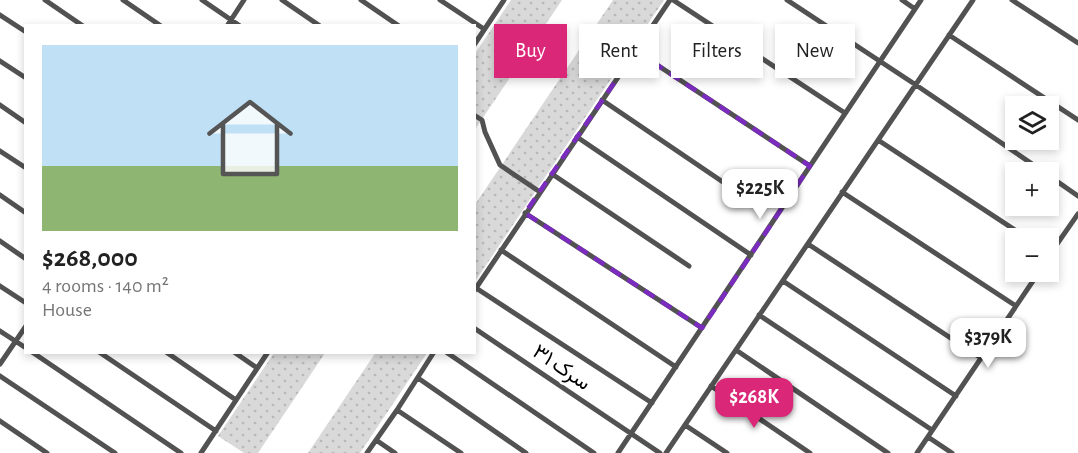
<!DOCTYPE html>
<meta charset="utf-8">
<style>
body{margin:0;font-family:"Alegreya Sans",Vazirmatn,sans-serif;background:#f6f6f6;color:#222;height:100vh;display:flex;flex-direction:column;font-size:22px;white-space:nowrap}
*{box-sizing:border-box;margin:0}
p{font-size:20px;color:#767676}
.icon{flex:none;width:33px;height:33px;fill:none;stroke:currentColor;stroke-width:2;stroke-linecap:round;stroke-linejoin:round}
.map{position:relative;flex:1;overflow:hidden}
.details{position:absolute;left:24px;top:24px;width:452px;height:330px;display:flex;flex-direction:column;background:#fff;border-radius:0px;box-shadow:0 3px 9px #0003}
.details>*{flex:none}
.top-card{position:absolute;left:494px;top:24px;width:494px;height:54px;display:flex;gap:12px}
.controls{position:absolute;left:1005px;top:96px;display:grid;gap:12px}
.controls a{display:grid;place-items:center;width:54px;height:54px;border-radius:0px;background:#fff;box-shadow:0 3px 9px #0003;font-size:30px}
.price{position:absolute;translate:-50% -51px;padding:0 14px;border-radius:12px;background:#fff;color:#222;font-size:20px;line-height:39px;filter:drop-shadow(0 2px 3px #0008)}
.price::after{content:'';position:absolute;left:50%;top:36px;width:18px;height:14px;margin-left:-9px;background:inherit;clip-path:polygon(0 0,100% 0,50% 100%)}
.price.on{background:#db2777;color:#fff}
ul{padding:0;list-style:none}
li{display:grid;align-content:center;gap:12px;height:318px;padding:0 18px}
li+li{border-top:2px solid #e0e0e0}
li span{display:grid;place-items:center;height:186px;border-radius:0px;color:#555}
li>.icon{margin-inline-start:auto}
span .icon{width:108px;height:108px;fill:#fffc;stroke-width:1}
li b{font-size:26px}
.chip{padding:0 21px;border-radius:0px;background:#fff;box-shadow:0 3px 9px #0003;font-size:21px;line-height:54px}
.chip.on{background:#db2777;color:#fff}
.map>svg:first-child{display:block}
.green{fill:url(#green-dots)}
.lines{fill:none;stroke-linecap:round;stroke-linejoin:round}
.minor{stroke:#525252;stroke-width:5}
.marked{fill:none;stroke:#7b2cbf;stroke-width:4.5;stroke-dasharray:12 8;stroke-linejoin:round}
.labels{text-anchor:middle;stroke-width:4.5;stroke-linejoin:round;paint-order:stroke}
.street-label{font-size:21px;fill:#000;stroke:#fff}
</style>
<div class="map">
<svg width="1078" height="453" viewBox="0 0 1078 453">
<defs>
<pattern id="green-dots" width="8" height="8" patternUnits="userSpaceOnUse" patternTransform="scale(1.5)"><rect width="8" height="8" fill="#d9d9d9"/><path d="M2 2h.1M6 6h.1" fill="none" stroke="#b8b8b8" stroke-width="1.8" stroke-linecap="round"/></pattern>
</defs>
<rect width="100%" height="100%" fill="#fff"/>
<path class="green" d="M511,0H562L474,131V55Z
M613,0H664L474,283V206Z
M376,352L427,353L360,453H308Z
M274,353H325L258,453H244L218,436Z"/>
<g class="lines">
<path class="minor" d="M45,0L83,26
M123,0L161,26
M202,0L240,26
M282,0L320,26
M361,0L399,26
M440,0L484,29
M673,0L845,113
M787,0L916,85L1044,172
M902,0L915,9
M1012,0L1078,43
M0,15L26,32
M227,26L244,0
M949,35L1078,120
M474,45L504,0
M636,51L810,166
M0,61L26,78
M602,100L745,197
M0,105L26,123
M474,115L482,120L485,132L500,165L540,192
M577,137L751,255
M878,140L1027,238
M0,151L26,168
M552,174L689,266
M1048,175L1078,196
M842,192L1016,306
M0,195L26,213
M525,213L702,328
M0,241L26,259
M808,244L981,358
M501,250L676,367
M1048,257L1078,214
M783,281L956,396
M0,286L26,303
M476,288L652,403
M474,291L670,0
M759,315L932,430
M474,328L660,453
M0,331L26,348
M736,350L888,453
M32,352L181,453
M99,352L216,431
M166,352L236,400
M234,352L257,368
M446,352L594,453
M0,364L26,326
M0,376L115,453
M418,378L526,453
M711,386L810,453
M397,410L461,453
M0,421L47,453
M685,425L727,453
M928,437L952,453
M376,440L395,453
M201,453L268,352
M367,453L397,410L434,352
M618,453L921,0
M666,453L973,0
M917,453L1039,272"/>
</g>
<path class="marked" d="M636,51L810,166L702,328L525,213Z"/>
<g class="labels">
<g class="street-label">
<text transform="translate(562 367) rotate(34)" y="7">سرک ۳۱</text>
</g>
</g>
</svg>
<div class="controls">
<a><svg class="icon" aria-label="layers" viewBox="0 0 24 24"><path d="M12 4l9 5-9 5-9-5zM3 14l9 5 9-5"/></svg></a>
<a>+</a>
<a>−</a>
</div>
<b class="price" style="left:760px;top:220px">$225K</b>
<b class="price" style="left:988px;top:369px">$379K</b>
<b class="price on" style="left:754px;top:429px">$268K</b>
<div class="top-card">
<a class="chip on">Buy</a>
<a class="chip">Rent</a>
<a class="chip">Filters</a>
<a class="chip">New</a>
</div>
<section class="details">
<ul>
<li><span style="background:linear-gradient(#bfe0f5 65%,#8fb573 0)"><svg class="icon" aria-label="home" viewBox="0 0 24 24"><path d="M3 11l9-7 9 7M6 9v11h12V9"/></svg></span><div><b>$268,000</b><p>4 rooms · 140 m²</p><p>House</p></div></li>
</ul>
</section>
</div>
